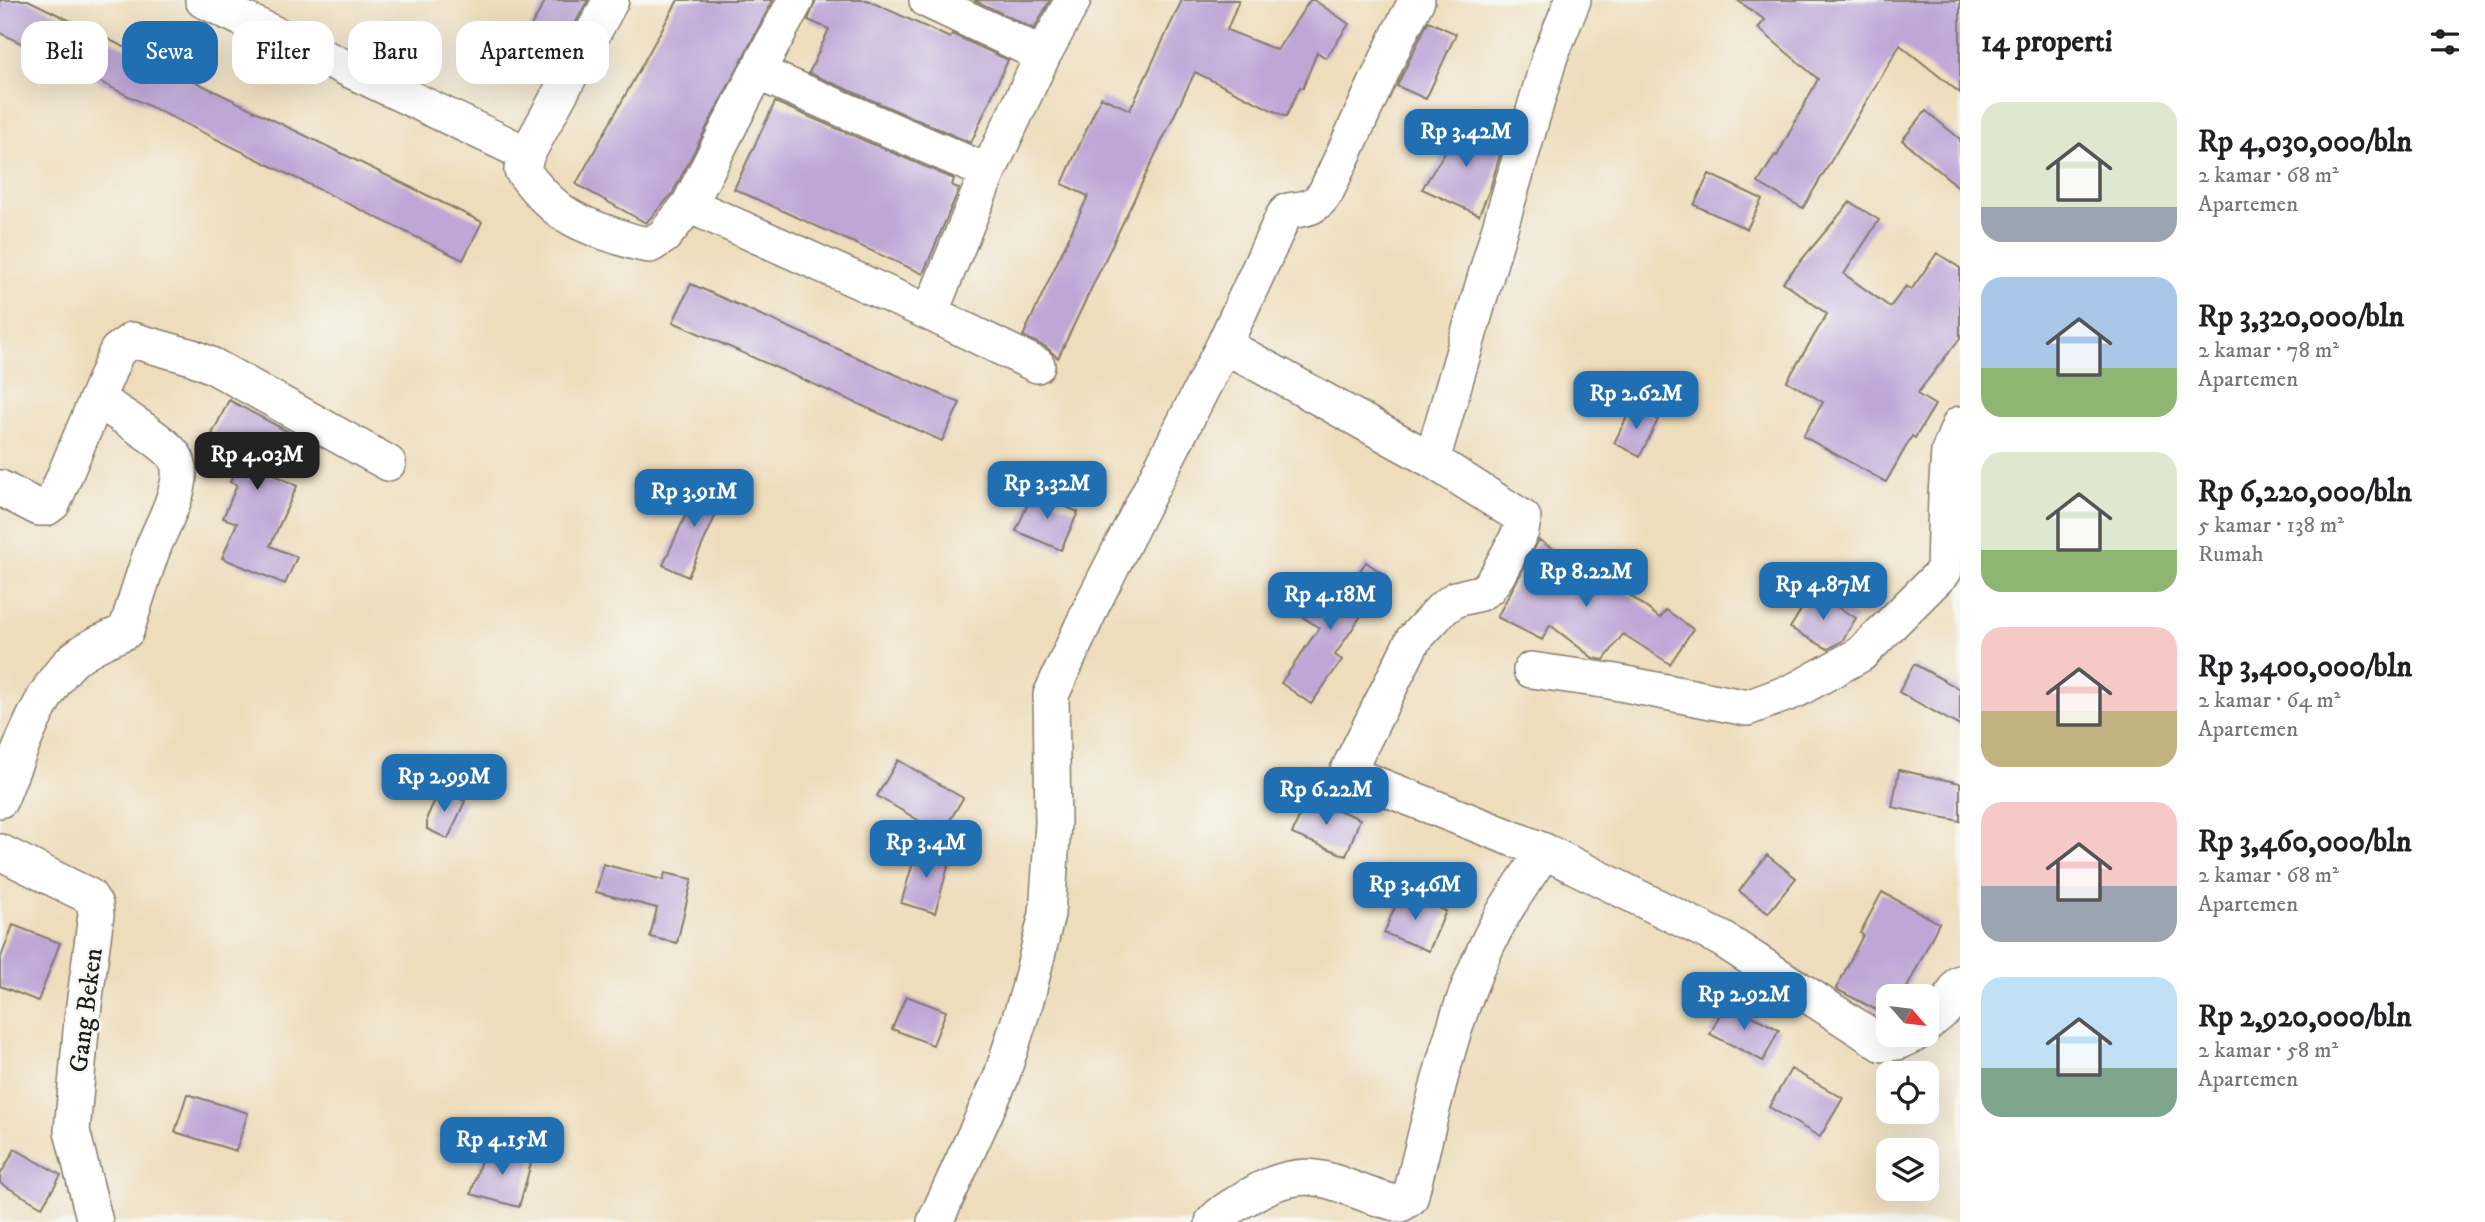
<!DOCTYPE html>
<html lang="id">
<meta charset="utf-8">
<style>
body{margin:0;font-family:"IM FELL DW Pica",serif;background:#f2f2f2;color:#202124;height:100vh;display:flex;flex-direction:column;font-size:26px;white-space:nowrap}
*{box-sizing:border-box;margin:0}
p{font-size:23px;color:#757577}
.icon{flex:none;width:38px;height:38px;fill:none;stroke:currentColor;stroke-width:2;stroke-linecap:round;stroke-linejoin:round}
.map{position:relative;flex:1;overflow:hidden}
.details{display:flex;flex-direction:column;background:#fff;width:525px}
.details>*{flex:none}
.top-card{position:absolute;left:21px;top:21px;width:665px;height:63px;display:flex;gap:14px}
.needle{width:46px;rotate:118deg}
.buttons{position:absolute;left:1876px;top:984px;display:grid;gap:14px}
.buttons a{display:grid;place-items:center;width:63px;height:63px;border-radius:14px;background:#fff;box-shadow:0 7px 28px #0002;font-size:35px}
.price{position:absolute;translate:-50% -60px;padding:0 16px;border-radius:14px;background:#1f6fb2;color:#fff;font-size:23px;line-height:46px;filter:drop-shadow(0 2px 4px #0008)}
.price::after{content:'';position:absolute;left:50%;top:42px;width:21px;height:16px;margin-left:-10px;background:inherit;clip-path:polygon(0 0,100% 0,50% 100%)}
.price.selected{background:#222;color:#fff}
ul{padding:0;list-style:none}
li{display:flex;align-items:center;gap:21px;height:175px;padding:0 21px}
li span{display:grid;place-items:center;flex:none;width:196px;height:140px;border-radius:21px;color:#555}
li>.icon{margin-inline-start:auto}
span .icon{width:84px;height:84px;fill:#fffc;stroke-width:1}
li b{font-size:30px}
h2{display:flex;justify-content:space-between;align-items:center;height:84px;padding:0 21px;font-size:30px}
.chip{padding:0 24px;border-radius:21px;background:#fff;box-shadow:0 7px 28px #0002;font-size:24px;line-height:63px}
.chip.selected{background:#1f6fb2;color:#fff}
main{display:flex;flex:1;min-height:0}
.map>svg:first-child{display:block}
.building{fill:#bea6d7}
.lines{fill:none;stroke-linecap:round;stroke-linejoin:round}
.minor-casing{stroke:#857c6c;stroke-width:38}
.minor{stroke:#fff;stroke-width:35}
.labels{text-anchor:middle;stroke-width:5;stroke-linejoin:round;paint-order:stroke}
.street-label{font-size:26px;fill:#1c1c1c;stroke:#f6f6f2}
</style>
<main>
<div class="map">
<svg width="1960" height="1222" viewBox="0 0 1960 1222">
<rect width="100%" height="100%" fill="#f6f6f2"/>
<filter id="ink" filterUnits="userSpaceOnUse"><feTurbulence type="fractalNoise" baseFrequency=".0143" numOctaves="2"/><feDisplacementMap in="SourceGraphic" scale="14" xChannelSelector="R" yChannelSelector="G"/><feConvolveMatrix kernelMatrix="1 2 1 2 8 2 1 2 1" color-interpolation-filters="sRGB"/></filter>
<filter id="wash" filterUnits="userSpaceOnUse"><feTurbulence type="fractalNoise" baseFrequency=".00686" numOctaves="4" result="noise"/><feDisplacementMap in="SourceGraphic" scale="28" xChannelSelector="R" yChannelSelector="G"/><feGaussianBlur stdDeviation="1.57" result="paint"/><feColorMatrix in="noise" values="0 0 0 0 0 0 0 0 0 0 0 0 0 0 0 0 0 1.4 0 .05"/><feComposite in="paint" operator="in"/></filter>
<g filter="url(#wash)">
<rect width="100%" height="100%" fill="#edb"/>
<g id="blocks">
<path class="building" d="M0,0H28L482,222L463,260L0,33Z
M546,0H588L548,74L514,55Z
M678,0H773L672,194L646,223L576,184Z
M816,0H867L950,38L952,34L1008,60L971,143L809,73L829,29L808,20Z
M974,0H1050L1034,29Z
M1182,0H1239L1227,30L1277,50L1310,0H1314L1349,24L1326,58L1317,52L1303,88L1300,87L1286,117L1195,72L1058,358L1046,347L1023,336L1088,196L1062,184L1101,97L1130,110Z
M1737,0H1960V93L1900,45L1803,208L1758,183L1775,155L1777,156L1818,79L1758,28L1765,20Z
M1428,21L1456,34L1426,99L1397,86Z
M775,102L954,179L952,185L959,189L923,274L734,189Z
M1926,111L1960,139V188L1902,140Z
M1465,120L1503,144L1490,189L1479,215L1422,189Z
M1709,174L1762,199L1747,229L1694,205Z
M1850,202L1879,220L1844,274L1890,307L1906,286L1911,290L1937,253L1960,268V338L1917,394L1935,405L1915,438L1912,436L1886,482L1803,436L1823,402L1787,381L1827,314L1783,282Z
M691,284L960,403L942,441L673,322Z
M229,400L296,436L275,475L297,486L270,546L297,557L285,584L222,558L237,523L223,518L237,485L230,482L245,452L212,434Z
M1633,405L1658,420L1640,456L1614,443Z
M701,481L726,492L688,577L663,565Z
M1033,492L1078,512L1061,550L1016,531Z
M1539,540L1610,585L1612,582L1660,618L1666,610L1693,629L1670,664L1623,634L1604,660L1593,658L1550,625L1542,640L1497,617Z
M1366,562L1387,577L1335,655L1342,660L1311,704L1281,683L1319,628L1297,613L1314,587L1337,603Z
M1812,592L1856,618L1842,641L1828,649L1790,628Z
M1914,664L1960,689V726L1899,692Z
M898,760L963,798L942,834L877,796Z
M1899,770L1960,783V821L1892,807Z
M440,789L465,801L448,839L427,829V817Z
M1307,797L1360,819L1346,856L1292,834Z
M918,846L951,856L935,913L901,903Z
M1767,855L1796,878L1768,913L1739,891Z
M603,864L663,880L665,873L692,879L677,943L650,937L657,908L596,892Z
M1401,892L1446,911L1429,951L1384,933Z
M1882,892L1939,923L1903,996H1888V1016L1836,989L1863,935L1860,933Z
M13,925L60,943L38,1001L0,986V960Z
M906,996L946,1011L933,1045L892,1029Z
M1726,1002L1779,1030L1763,1061L1710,1034Z
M1791,1069L1843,1098L1820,1137L1769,1107Z
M187,1094L248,1113L236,1151L175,1132Z
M485,1147L532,1160L519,1207L471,1194Z
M15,1149L61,1175L42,1207L0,1183V1175Z"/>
</g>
</g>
<g filter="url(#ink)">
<use href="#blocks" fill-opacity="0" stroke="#857c6c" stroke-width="2"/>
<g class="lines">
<defs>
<path id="minor" d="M203,0L527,154
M611,0L527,154L522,170C550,208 569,221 613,235C625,239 637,244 650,245L664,236L689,205L757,72L796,0
M927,0L1043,55
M757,72L988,172
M689,205L930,313L1037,365
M930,313L988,172L1043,55L1073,0
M1224,345L1432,460L1523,518L1521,531L1498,574L1488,588L1480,593L1456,599L1443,608L1413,640L1347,773L1544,851L1722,939L1883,1044L1898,1042L1915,1034
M1432,460L1550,56L1573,0
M0,488L39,508H46L53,503L117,351L132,340L192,357L213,366L388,463
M1531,670L1610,681L1747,708L1796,690L1861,654L1944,571L1946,495L1949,452L1960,424
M0,800C17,758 40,690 73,660C87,647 109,639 126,631C135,603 143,575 153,548C161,526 190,480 175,457C166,442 114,411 97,399
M0,852L89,896L95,905L96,915L82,1020L72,1131L95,1222
M1927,1024L1945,1009L1960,983
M935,1222L1001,1078L1028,993L1047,914L1053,823L1051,695L1093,603L1224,345L1284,215L1288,211C1308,208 1314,209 1326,192L1399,34L1417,0
M1213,1222C1223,1210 1240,1202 1253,1194C1318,1156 1340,1193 1401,1204L1410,1198C1434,1104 1452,1009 1498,923C1511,898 1529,875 1544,851"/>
</defs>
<use href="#minor" class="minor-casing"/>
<use href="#minor" class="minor"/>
</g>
</g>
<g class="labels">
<g class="street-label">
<text transform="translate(85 1010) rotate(-83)" y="9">Gang Beken</text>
</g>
</g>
</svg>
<div class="buttons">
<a><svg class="needle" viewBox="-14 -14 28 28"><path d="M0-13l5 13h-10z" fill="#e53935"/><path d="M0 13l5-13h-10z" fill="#757577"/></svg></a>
<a><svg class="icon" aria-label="locate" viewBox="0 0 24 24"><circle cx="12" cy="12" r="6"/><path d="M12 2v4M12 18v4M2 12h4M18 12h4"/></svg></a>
<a><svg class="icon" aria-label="layers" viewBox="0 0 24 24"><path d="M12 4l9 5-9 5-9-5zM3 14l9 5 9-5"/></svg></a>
</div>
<b class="price" style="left:1466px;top:169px">Rp 3.42M</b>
<b class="price" style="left:1636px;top:431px">Rp 2.62M</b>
<b class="price selected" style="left:257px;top:492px">Rp 4.03M</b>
<b class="price" style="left:1047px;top:521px">Rp 3.32M</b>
<b class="price" style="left:694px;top:529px">Rp 3.91M</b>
<b class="price" style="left:1586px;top:609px">Rp 8.22M</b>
<b class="price" style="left:1823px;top:622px">Rp 4.87M</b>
<b class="price" style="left:1330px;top:632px">Rp 4.18M</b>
<b class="price" style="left:444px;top:814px">Rp 2.99M</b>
<b class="price" style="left:1326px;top:827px">Rp 6.22M</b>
<b class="price" style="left:926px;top:880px">Rp 3.4M</b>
<b class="price" style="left:1415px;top:922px">Rp 3.46M</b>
<b class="price" style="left:1744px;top:1032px">Rp 2.92M</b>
<b class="price" style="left:502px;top:1177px">Rp 4.15M</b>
<div class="top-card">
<a class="chip">Beli</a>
<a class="chip selected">Sewa</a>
<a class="chip">Filter</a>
<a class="chip">Baru</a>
<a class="chip">Apartemen</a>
</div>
</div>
<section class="details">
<h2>14 properti<svg class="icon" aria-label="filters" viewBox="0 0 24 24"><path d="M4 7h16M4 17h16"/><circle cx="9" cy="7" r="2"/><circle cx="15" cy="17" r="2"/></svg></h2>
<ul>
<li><span style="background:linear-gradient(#dfe7d0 75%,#9aa5b1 0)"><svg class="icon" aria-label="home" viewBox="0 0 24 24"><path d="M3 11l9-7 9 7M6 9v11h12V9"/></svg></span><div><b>Rp 4,030,000/bln</b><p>2 kamar · 68 m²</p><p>Apartemen</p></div></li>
<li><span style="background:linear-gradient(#a9c7e8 65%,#8fb573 0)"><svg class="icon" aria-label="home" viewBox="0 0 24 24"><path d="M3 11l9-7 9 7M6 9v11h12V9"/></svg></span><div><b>Rp 3,320,000/bln</b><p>2 kamar · 78 m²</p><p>Apartemen</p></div></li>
<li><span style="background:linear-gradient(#dfe7d0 70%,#8fb573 0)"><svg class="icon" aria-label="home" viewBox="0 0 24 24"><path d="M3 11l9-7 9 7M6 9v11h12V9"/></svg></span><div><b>Rp 6,220,000/bln</b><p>5 kamar · 138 m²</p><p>Rumah</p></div></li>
<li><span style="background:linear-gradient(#f6c9c9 60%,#c2b280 0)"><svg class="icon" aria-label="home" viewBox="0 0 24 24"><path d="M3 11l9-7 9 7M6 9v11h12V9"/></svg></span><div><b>Rp 3,400,000/bln</b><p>2 kamar · 64 m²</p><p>Apartemen</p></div></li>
<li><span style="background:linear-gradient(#f6c9c9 60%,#9aa5b1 0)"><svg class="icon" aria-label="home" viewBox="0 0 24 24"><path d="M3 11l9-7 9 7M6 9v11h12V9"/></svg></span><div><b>Rp 3,460,000/bln</b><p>2 kamar · 68 m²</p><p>Apartemen</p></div></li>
<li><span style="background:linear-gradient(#bfe0f5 65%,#7fa58c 0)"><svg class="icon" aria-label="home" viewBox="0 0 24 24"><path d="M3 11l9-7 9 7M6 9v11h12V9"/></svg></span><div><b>Rp 2,920,000/bln</b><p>2 kamar · 58 m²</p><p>Apartemen</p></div></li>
</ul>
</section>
</main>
